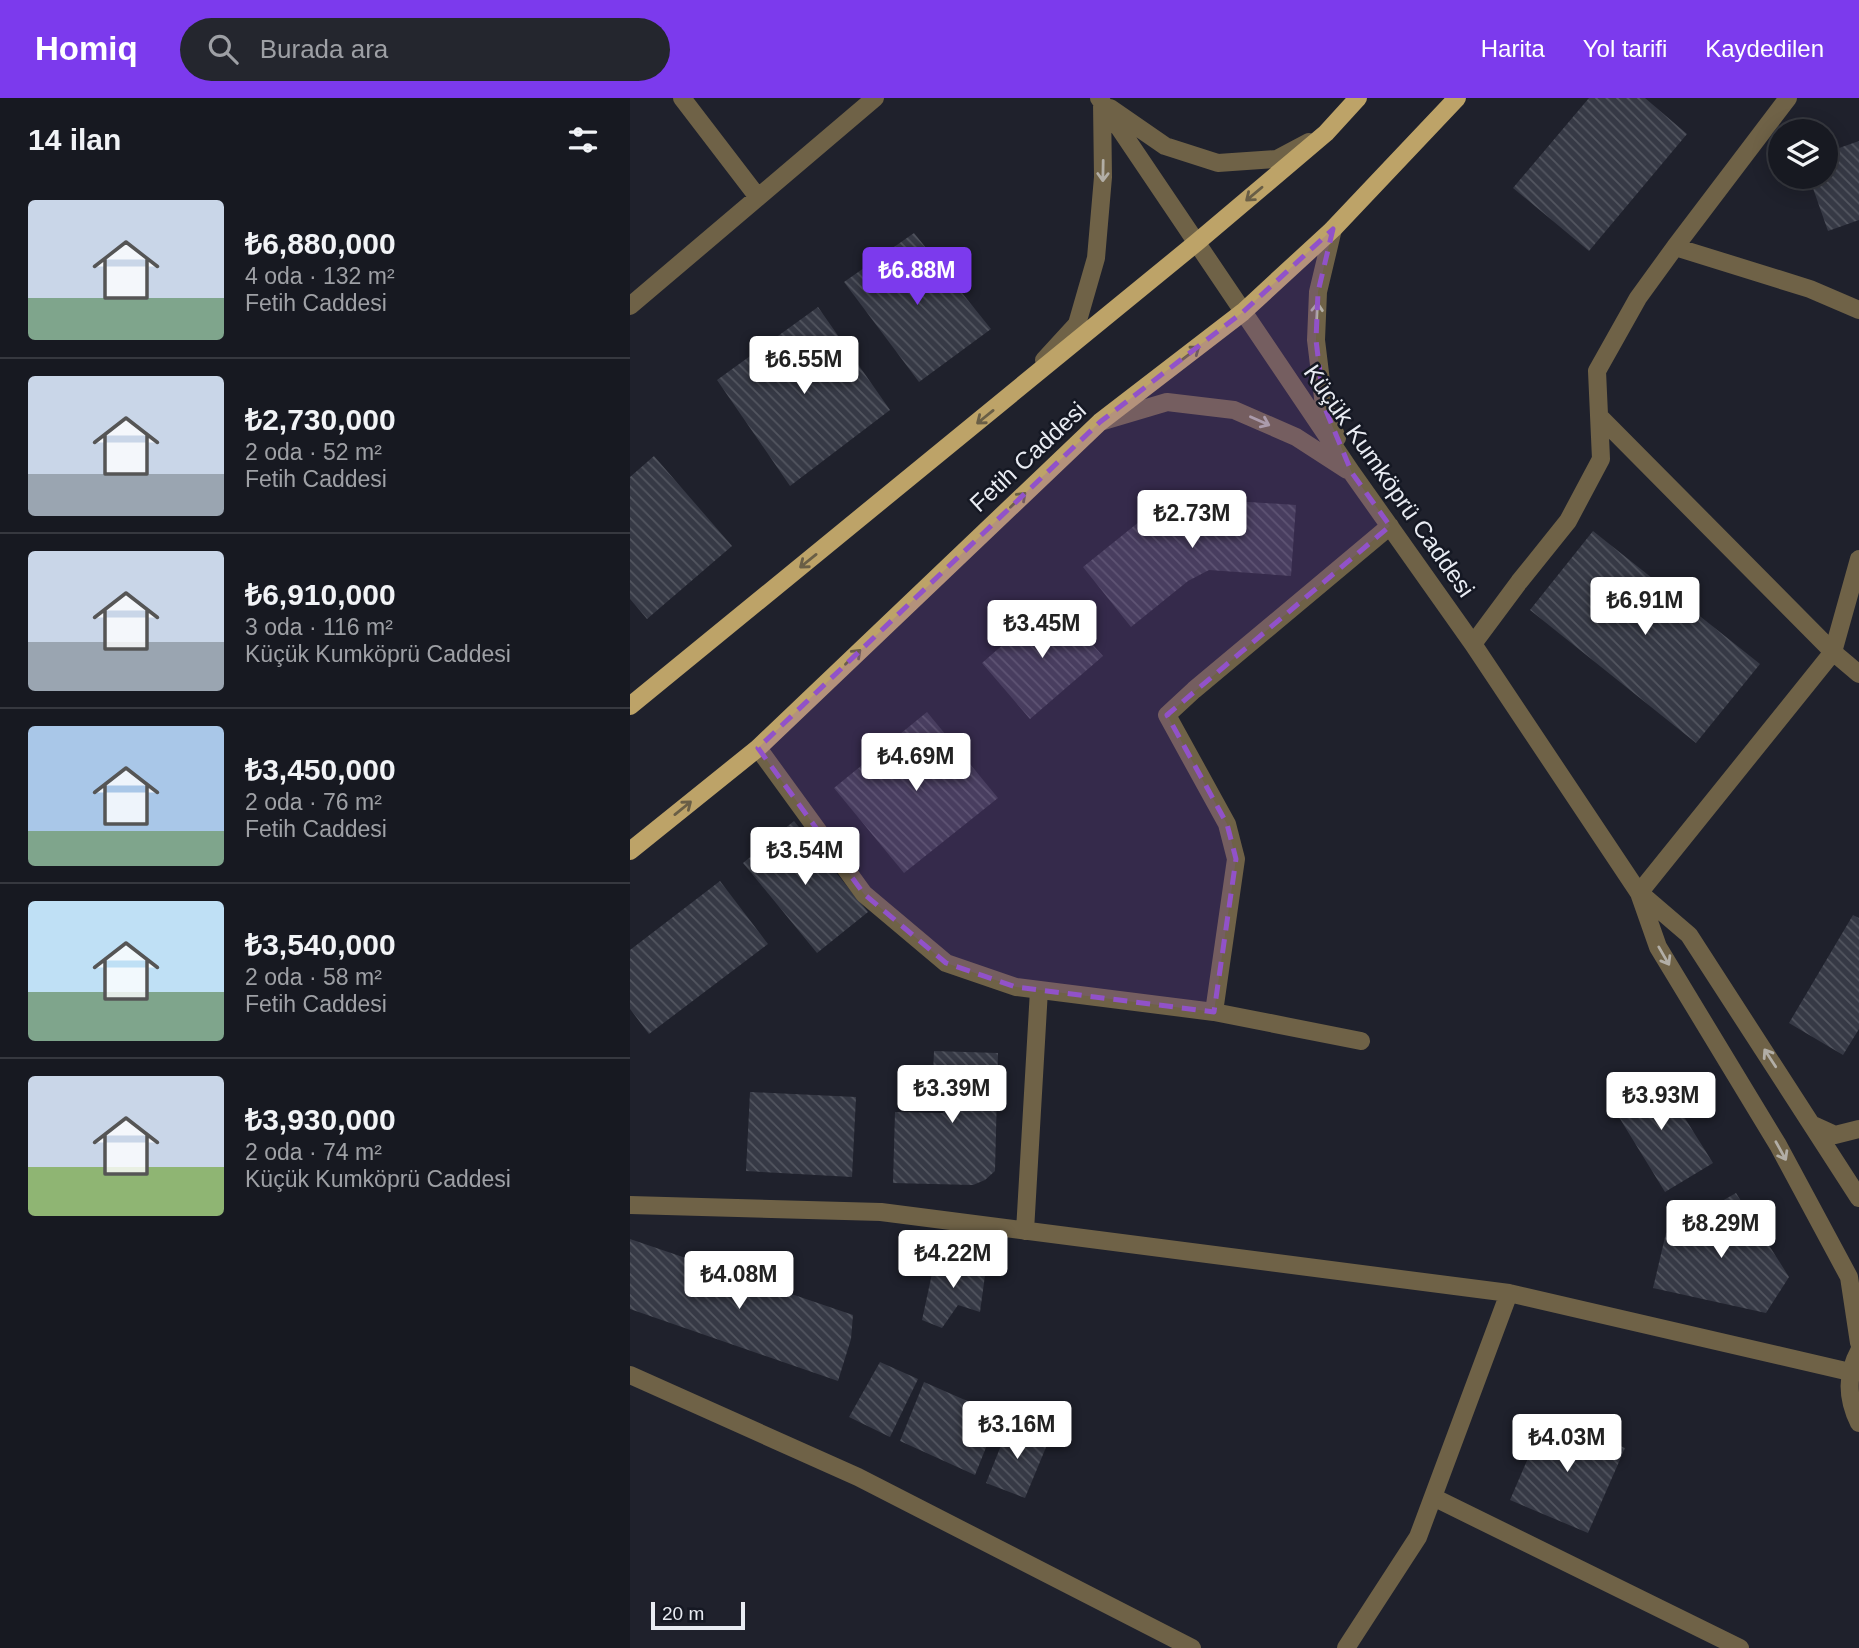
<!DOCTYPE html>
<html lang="tr">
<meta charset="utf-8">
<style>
body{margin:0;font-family:Arial,sans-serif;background:#24262e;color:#f1f3f6;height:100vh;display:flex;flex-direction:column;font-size:26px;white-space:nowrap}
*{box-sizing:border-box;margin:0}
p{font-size:23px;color:#9ea0a5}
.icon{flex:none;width:38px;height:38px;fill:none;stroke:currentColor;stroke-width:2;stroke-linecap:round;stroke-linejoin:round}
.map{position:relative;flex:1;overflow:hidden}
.details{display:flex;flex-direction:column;background:#171921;width:630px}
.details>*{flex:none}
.fabs{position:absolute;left:1138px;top:21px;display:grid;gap:14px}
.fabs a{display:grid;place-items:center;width:70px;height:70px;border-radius:50%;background:#171921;box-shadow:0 4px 18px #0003,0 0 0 2px #36383f;font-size:35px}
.scale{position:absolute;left:21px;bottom:18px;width:94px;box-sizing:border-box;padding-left:7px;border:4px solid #e9ecf3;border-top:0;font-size:19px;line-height:24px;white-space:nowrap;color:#e9ecf3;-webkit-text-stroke:5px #151823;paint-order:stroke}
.price{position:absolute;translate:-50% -60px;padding:0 16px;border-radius:7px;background:#fff;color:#222;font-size:23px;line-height:46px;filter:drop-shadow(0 2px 4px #0008)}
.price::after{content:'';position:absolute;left:50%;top:42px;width:21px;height:16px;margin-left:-10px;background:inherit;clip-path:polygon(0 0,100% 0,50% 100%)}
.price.on{background:#7c3aed;color:#fff}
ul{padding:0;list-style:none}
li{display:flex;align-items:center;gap:21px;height:175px;padding:0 28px}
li+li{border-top:2px solid #36383f}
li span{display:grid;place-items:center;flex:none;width:196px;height:140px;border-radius:7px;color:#555}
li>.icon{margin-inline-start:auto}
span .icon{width:84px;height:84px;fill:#fffc;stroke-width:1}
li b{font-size:30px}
h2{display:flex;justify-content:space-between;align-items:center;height:84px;padding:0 28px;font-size:30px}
header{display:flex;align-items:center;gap:42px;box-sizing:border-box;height:98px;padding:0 35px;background:#7c3aed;color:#fff}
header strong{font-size:33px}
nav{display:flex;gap:38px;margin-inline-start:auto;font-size:24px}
.search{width:490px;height:63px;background:#24262e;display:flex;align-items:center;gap:18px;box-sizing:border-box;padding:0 24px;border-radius:38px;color:#9ea0a5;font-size:26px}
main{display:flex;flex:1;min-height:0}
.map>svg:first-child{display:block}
.building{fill:url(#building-back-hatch)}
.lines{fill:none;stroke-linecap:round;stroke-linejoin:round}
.minor{stroke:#6f6247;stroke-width:18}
.major{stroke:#bda368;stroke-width:18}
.oneway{stroke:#b2aea6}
.oneway2{stroke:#695e46}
.marked{fill:#9152c9;fill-opacity:0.2;stroke:#9152c9;stroke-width:5;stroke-dasharray:14 9;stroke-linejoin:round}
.labels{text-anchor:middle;stroke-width:5;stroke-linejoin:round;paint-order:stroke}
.street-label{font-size:24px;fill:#e9ecf3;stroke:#151823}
</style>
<header>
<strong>Homiq</strong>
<div class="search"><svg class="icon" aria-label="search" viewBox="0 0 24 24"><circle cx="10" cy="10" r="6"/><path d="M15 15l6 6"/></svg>Burada ara</div>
<nav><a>Harita</a><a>Yol tarifi</a><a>Kaydedilen</a></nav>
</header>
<main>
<section class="details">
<h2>14 ilan<svg class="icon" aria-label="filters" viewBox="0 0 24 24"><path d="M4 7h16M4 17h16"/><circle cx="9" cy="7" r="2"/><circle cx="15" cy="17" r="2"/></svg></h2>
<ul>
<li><span style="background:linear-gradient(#c9d6e8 70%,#7fa58c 0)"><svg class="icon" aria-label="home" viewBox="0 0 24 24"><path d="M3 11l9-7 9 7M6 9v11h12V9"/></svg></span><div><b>₺6,880,000</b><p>4 oda · 132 m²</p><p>Fetih Caddesi</p></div></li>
<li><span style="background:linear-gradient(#c9d6e8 70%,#9aa5b1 0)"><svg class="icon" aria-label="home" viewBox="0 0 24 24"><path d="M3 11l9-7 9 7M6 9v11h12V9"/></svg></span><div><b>₺2,730,000</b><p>2 oda · 52 m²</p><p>Fetih Caddesi</p></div></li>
<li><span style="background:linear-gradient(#c9d6e8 65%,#9aa5b1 0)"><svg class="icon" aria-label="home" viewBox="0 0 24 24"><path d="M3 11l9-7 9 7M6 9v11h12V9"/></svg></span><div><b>₺6,910,000</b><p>3 oda · 116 m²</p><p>Küçük Kumköprü Caddesi</p></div></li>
<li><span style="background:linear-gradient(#a9c7e8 75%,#7fa58c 0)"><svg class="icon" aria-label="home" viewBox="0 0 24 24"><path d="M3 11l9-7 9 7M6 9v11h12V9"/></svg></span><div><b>₺3,450,000</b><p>2 oda · 76 m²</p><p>Fetih Caddesi</p></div></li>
<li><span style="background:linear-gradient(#bfe0f5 65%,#7fa58c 0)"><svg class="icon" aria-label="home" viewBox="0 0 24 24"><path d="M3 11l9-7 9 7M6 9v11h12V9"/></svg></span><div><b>₺3,540,000</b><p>2 oda · 58 m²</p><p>Fetih Caddesi</p></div></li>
<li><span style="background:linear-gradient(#c9d6e8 65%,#8fb573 0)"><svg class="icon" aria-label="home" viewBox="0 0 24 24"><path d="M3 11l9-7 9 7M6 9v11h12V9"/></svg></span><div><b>₺3,930,000</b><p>2 oda · 74 m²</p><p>Küçük Kumköprü Caddesi</p></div></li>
</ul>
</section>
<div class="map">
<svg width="1229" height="1550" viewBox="0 0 1229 1550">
<defs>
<pattern id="building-back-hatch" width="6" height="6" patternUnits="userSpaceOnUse" patternTransform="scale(1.75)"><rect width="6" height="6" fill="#363945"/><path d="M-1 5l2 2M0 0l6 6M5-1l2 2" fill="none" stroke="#535660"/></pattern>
</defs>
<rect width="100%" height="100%" fill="#1f212c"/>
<path class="building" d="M959,0H1015L1057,36L959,153L883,90Z
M1229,43V122L1198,133L1179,79H1195V55Z
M284,135L361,231L289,284L214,184Z
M188,209L260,312L160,388L87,282Z
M24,358L102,448L17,521L0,501V379Z
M540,399L666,407L661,478L579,472L558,483L501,529L453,469Z
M963,433L1130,566L1066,645L900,512Z
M423,503L473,558L400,621L352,565Z
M297,614L368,700L274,775L204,690Z
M164,723L238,814L187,855L113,765Z
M90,783L138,846L19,936L0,911V852Z
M1223,817L1229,820V931L1213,957L1159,925Z
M304,953L368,955L365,1073L355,1082L343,1087L263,1085L265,1014L313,1015L314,1001H302Z
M1026,974L1083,1065L1035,1094L979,1003Z
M120,994L226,999L222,1079L116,1073Z
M1106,1095L1159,1179L1136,1215L1023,1190L1036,1135Z
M0,1141L223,1217L221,1241L208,1283L0,1211Z
M306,1157L356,1170L350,1214L328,1207L312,1230L292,1222Z
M250,1264L288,1281L260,1339L219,1319Z
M294,1284L369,1317L345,1377L270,1343Z
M917,1316L995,1350L958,1435L880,1402Z
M380,1325L419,1342L395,1400L356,1385Z"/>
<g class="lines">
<path class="minor" d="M52,0L127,98
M469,0L722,375L843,546L1009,795L1028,849L1148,1047L1219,1179L1229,1245
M480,10L535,48L588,65L647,61L679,44
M703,131L688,194L686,242L694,308L707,340
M1045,149L1158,0
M0,208L245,0
M414,262L447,226L466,160L473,79L472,5
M969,318L1203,554L1229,576
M473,323L537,304L604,312L666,339L717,372
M843,546L889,484L938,423L971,361L967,273L1008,200L1045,149L1180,191L1229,212
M128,650L234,796L316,865L386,889L584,914L606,761L597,726L537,617L564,592L760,428
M1009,795L1203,554L1229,461
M1010,795L1059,837L1229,1100
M584,914L731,943
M1183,1027L1205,1037L1229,1031
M0,1107L251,1114L879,1195L1220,1274
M395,1133L409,892
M1229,1253C1216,1277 1217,1301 1229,1325
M0,1277L228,1379L562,1550
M803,1399L1110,1550
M716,1550L788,1439L879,1195"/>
<path class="major" d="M0,608L566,145L696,35L728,0
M0,753L128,650L470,324L613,214L703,131L827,0"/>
</g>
<defs><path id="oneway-shaft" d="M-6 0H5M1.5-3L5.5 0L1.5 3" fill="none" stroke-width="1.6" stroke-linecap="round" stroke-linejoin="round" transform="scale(1.75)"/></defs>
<g class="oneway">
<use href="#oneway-shaft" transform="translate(473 73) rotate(91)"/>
<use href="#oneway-shaft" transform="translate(687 215) rotate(-87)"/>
<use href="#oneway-shaft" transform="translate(630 323) rotate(24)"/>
<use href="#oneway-shaft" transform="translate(1034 858) rotate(60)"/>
<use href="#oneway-shaft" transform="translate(1140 960) rotate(-123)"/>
<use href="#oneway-shaft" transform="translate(1151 1053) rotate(61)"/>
</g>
<g class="oneway2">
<use href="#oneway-shaft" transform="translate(624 96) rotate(140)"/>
<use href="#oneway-shaft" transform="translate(561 255) rotate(-37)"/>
<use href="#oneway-shaft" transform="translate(355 319) rotate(141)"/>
<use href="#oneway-shaft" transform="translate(388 402) rotate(-44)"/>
<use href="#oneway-shaft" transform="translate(178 463) rotate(141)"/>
<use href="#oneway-shaft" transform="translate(223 559) rotate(-44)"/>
<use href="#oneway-shaft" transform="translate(53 710) rotate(-39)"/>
</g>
<path class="marked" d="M703,131L688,194L686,242L694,308L722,375L760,428L537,617L597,726L606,761L584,914L386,889L316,865L234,796L128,650L470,324L613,214Z"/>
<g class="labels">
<g class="street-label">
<text transform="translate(398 359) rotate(-43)" y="8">Fetih Caddesi</text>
<text transform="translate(759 383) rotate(55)" y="8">Küçük Kumköprü Caddesi</text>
</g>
</g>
</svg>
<div class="fabs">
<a><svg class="icon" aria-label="layers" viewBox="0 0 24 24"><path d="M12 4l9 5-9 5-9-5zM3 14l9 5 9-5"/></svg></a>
</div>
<div class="scale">20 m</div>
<b class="price on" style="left:287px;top:209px">₺6.88M</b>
<b class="price" style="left:174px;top:298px">₺6.55M</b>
<b class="price" style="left:562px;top:452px">₺2.73M</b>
<b class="price" style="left:1015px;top:539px">₺6.91M</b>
<b class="price" style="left:412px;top:562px">₺3.45M</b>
<b class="price" style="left:286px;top:695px">₺4.69M</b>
<b class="price" style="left:175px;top:789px">₺3.54M</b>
<b class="price" style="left:322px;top:1027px">₺3.39M</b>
<b class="price" style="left:1031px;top:1034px">₺3.93M</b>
<b class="price" style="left:1091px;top:1162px">₺8.29M</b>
<b class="price" style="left:323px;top:1192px">₺4.22M</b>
<b class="price" style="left:109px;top:1213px">₺4.08M</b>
<b class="price" style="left:387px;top:1363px">₺3.16M</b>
<b class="price" style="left:937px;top:1376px">₺4.03M</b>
</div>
</main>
